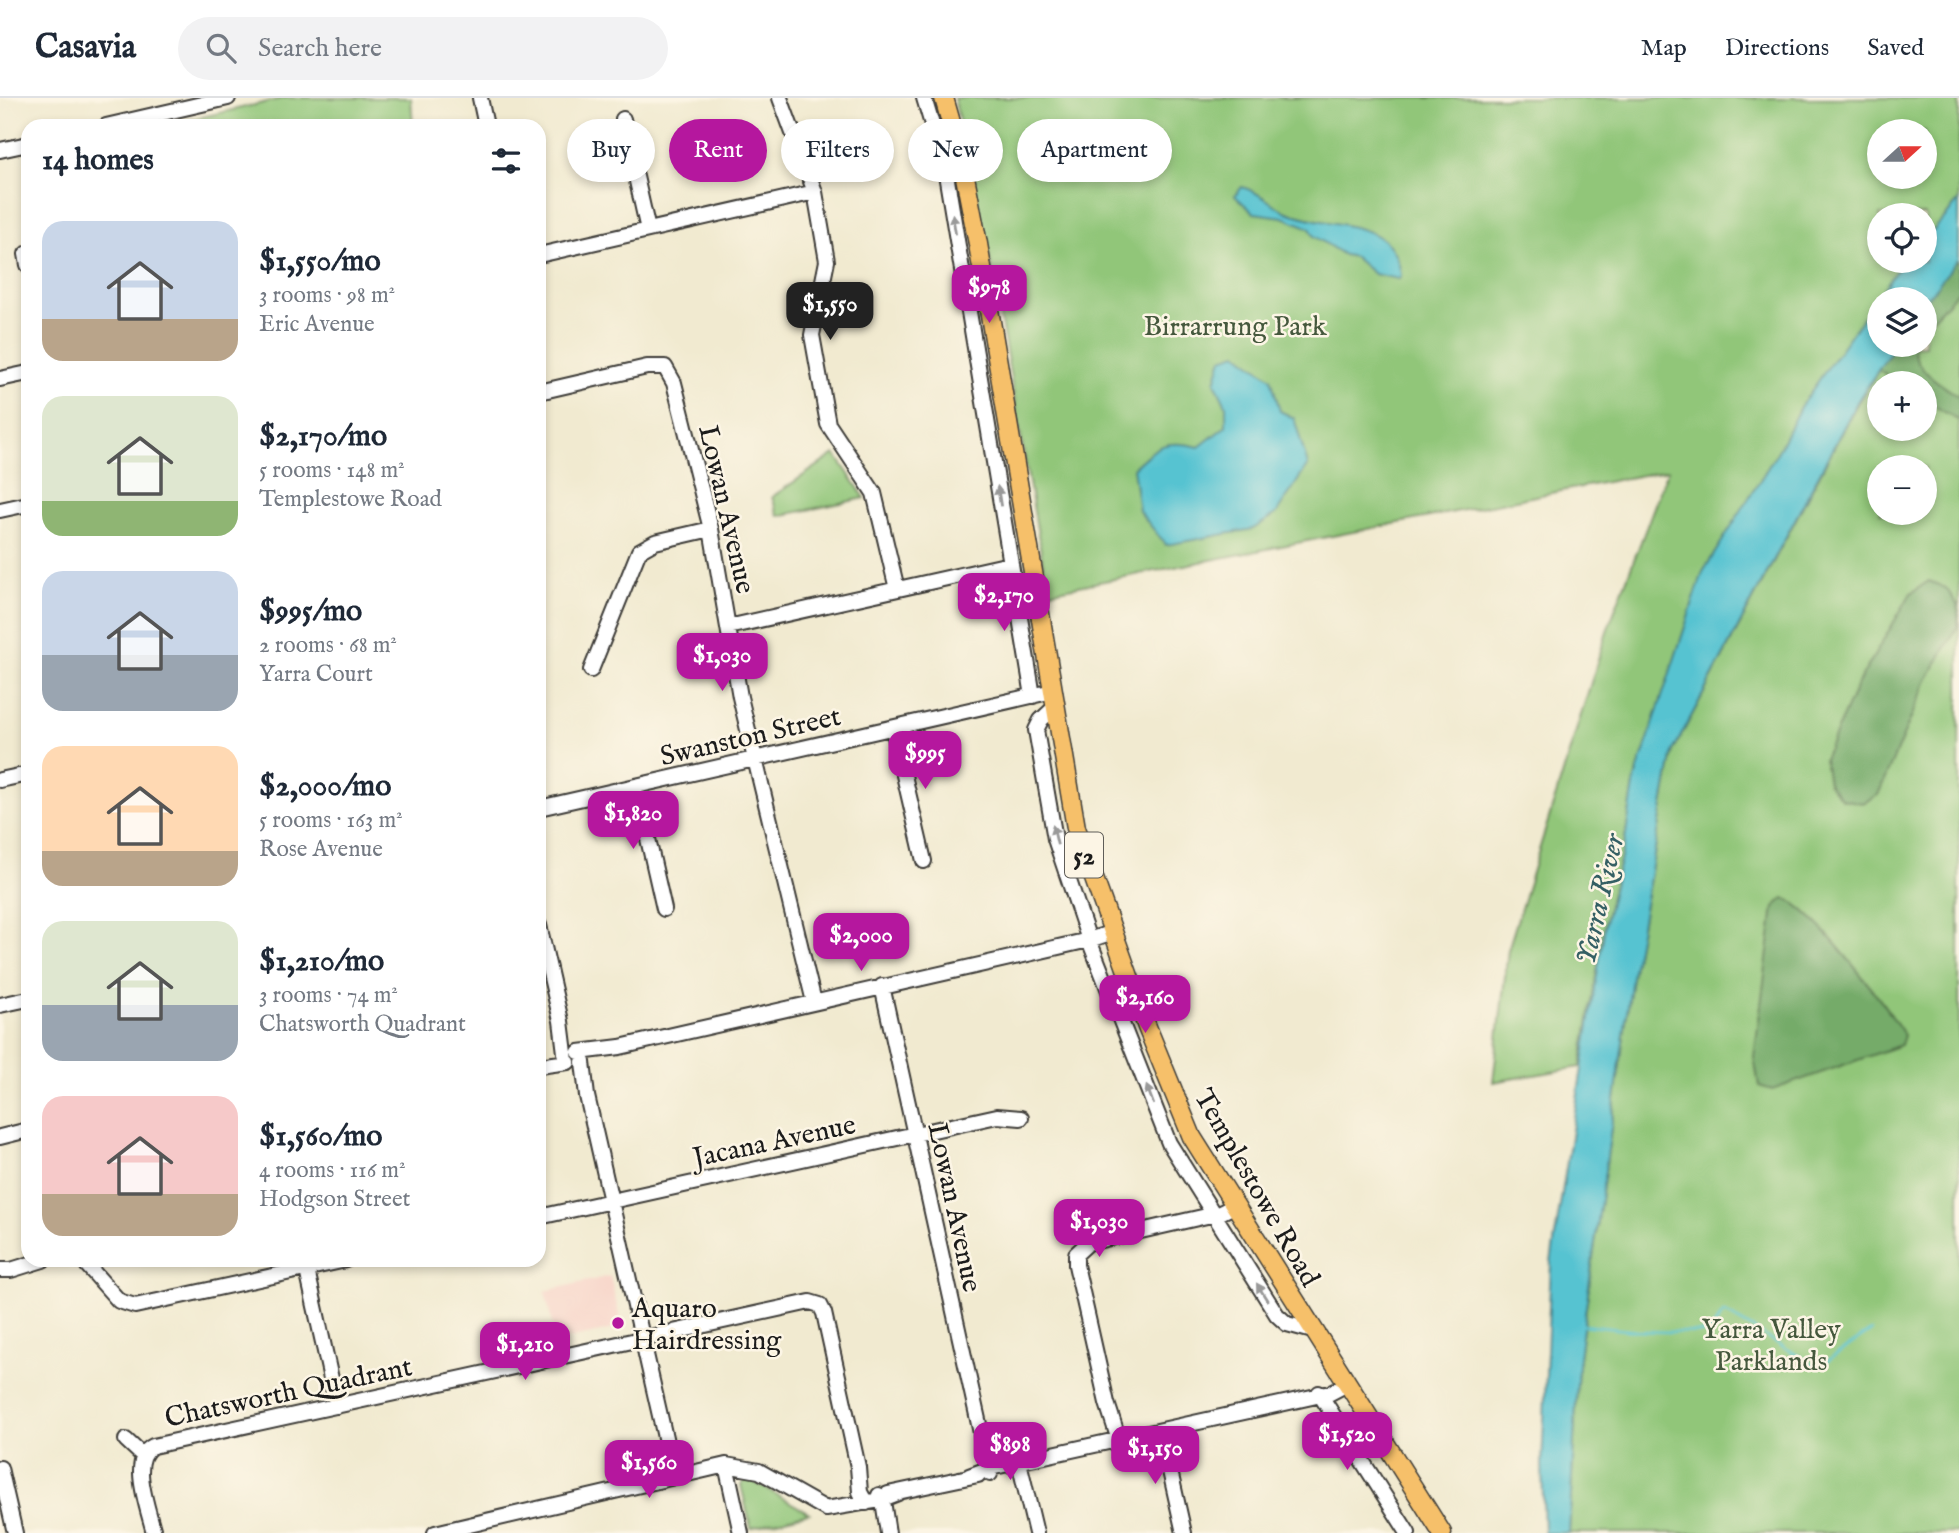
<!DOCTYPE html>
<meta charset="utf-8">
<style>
body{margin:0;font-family:"IM FELL English",serif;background:#f2f2f3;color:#1f2937;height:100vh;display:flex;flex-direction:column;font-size:26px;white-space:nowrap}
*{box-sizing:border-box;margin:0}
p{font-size:23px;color:#747a83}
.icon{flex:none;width:38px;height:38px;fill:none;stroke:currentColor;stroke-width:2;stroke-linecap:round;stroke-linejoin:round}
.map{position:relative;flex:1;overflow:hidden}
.sheet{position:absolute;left:21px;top:21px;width:525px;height:1148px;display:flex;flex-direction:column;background:#fff;border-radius:21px;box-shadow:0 4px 10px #0003}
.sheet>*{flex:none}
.guide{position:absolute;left:567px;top:21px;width:665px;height:63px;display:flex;gap:14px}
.needle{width:46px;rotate:69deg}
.fabs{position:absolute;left:1867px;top:21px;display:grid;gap:14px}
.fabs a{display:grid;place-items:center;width:70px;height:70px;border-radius:50%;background:#fff;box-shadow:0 4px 10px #0003;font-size:35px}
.price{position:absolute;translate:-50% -60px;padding:0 16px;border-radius:14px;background:#b5179e;color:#fff;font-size:23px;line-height:46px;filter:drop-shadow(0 2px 4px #0008)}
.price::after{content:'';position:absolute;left:50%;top:42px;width:21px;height:16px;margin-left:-10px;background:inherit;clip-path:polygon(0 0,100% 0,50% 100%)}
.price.selected{background:#222;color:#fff}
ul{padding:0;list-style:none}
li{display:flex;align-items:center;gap:21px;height:175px;padding:0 21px}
li span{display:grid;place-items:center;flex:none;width:196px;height:140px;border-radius:21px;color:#555}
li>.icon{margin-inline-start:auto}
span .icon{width:84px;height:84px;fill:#fffc;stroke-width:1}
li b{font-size:30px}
h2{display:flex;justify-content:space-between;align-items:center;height:84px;padding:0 21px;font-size:30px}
.tag{padding:0 24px;border-radius:32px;background:#fff;box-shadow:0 4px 10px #0003;font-size:24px;line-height:63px}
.tag.selected{background:#b5179e;color:#fff}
header{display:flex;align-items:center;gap:42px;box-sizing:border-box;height:98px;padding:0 35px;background:#fff;border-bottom:2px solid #e0e1e3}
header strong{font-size:33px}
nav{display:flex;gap:38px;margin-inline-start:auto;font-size:24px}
.search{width:490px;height:63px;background:#f2f2f3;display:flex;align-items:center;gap:18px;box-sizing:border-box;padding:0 24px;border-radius:38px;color:#747a83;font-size:26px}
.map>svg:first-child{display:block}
.built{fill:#f7d1c6}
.green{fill:#91c679;stroke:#56714a;stroke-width:2;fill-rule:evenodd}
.forest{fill:#74ab69;stroke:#486442;stroke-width:2}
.water{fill:#57c3d1;stroke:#3a7076;stroke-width:2}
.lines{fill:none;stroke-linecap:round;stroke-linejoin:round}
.stream{stroke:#57c3d1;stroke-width:2.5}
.minor-casing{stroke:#3c3b37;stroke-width:18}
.major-casing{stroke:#3c3b37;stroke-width:21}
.minor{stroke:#fff;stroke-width:14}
.major{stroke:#f6c06b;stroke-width:18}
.oneway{fill:#999}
.poi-dot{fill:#b5179e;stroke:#fcf5e5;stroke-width:2.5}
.labels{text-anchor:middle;stroke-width:5;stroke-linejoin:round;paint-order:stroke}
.shield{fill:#fcf5e5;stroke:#5f5d58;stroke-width:2}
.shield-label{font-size:26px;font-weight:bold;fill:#1c1c1c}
.park-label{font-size:28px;fill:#45583d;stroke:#fcf5e5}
.street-label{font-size:28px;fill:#1c1c1c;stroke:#fcf5e5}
.poi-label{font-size:28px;fill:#1c1c1c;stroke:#fcf5e5;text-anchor:start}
.water-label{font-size:30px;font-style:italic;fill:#345f64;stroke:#fcf5e5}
</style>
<header>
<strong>Casavia</strong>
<div class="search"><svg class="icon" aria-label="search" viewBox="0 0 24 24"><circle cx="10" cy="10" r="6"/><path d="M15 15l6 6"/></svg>Search here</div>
<nav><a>Map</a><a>Directions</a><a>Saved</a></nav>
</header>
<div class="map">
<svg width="1959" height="1435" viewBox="0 0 1959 1435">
<rect width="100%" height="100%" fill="#fcf5e5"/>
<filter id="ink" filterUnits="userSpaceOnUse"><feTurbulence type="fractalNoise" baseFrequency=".0143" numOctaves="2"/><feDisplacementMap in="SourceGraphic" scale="14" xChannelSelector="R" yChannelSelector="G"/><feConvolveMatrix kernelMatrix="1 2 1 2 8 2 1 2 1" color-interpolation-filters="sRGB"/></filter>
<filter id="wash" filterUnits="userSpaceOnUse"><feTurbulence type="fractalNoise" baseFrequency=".00686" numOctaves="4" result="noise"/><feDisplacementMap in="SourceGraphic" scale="28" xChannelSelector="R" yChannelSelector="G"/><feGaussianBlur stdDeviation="1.57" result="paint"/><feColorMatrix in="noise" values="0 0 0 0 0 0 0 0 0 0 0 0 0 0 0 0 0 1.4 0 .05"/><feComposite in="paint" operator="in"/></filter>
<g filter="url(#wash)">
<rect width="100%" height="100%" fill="#f1ead0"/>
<path class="built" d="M610,1178L622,1229L556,1244L545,1193Z"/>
<path class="green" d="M285,0H411L413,28H185L184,23Z
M954,0H1959V103L1925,142V117H1880V163H1906L1800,309L1635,681L1624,747L1606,820L1581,969L1493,984L1508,852L1607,533L1668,372L1048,494L989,155ZM1880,33H1925V79H1880Z
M1959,160V1435H1569L1578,1267L1633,872L1673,653L1858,304L1895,247H1925V203ZM1880,285H1925V331H1880ZM1880,369H1925V415H1880Z
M835,356L865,400L778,418L772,399Z
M747,1380L809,1415L751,1430L741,1387Z"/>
<path class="forest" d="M1959,160V192L1925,229V203Z
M1895,247H1914C1912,272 1941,285 1959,299V323L1925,302V285H1899L1878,272Z
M1929,483L1946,490L1958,508V528L1927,582L1878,697L1863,705L1842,701L1828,685L1824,661L1857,587L1911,495Z
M1784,800C1814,810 1884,906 1904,936L1901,947L1772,992L1759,988L1754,959L1774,809Z"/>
<path class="water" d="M1242,89C1260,94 1269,105 1285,113C1314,126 1355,123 1381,140C1393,148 1399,163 1401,177L1399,181L1374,176L1354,159L1344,157L1314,138L1310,130L1283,119L1254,115L1235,98Z
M1959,103V160L1925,203L1880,201V247H1895L1857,304L1673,653L1633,872L1578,1267L1569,1435H1544L1542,1366L1551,1164L1606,820L1624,747L1635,681L1703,474L1778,353L1800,309L1895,174L1906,163H1925V142Z
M1237,255L1271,280L1280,313L1294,320L1308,367L1276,416L1253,431L1166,447L1139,413L1133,370C1158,347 1165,341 1199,349L1226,328V307L1215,284L1222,260Z"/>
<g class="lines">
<path class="stream" d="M1582,1227L1636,1233L1709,1235L1724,1214L1818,1269L1871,1233"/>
</g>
</g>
<g filter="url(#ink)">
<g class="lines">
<defs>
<path id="minor" d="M480,0L486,28
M780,0L815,94L827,163L812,237L828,326L874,395L897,491
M924,0L945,70L1033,598
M623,21L648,132
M106,28L228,0
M0,52L28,46
M26,156L28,167
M539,157L815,94
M665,269L674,285L711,431L740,599L814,904
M0,281L28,275
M539,294L647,269H665
M0,412L28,406
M728,529L1010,466
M591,572L639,453L655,444L711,431
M1056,608L1041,622L1036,632L1055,741L1089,842L1169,1045L1277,1217L1287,1226L1313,1233
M893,630L924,763
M0,682L28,676
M636,688L664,811
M539,710L1053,593
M539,827L561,923L565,955
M882,888L990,1376
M0,907L28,901
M579,954L620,949L1089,842L1113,834
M583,964L587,998L674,1379
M539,968L568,964
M0,1039L28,1032
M539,1119L997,1018L1021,1020
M305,1163L337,1308
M87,1167L119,1203L135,1208L346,1162
M0,1172H11L43,1162
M1319,1295L1408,1435
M1161,1333L1184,1435
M126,1342L142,1357
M1119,1342L1107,1305L1076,1167V1156L1088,1145L1220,1115L1234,1108
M1019,1364L1036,1435
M726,1367L741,1435
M0,1370L15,1435
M969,1378L990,1370L1330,1295L1347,1286
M888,1396L978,1377
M879,1397L883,1403L888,1435
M154,1435C149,1413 128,1360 153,1348L810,1204L820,1207L824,1215L858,1369L860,1394L866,1405
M435,1435L726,1367L759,1373L826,1411L880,1402L898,1395"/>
<path id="major" d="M944,0L962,63L978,146L1076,730L1147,929L1192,1039L1442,1435"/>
</defs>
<use href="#minor" class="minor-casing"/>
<use href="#major" class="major-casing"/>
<use href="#minor" class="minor"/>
<use href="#major" class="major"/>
</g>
<defs><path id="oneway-solid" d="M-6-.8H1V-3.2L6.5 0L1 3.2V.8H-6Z" transform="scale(1.75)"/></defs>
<g class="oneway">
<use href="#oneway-solid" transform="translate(954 126) rotate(-99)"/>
<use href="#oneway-solid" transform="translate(999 398) rotate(-99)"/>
<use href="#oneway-solid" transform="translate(1055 737) rotate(-103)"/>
<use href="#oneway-solid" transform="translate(1150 997) rotate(-111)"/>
<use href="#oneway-solid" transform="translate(1262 1194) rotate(-122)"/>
</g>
</g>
<circle class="poi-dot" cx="618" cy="1225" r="7"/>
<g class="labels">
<rect class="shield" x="1065" y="734.5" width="38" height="45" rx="5"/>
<g class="shield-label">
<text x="1084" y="766">52</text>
</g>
<g class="park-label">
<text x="1235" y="237">Birrarrung Park</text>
<text x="1771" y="1240">Yarra Valley<tspan x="1771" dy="32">Parklands</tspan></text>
</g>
<g class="street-label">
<text transform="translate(728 411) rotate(77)" y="10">Lowan Avenue</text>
<text transform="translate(750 637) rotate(-13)" y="10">Swanston Street</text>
<text transform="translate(774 1042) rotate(-12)" y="10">Jacana Avenue</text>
<text transform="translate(1258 1089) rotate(60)" y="10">Templestowe Road</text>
<text transform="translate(956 1109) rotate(78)" y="10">Lowan Avenue</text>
<text transform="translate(288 1293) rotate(-12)" y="10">Chatsworth Quadrant</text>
</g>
<g class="poi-label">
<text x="632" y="1219">Aquaro<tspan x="632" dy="32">Hairdressing</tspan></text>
</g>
<g class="water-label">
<text transform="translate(1599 801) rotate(-77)" y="10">Yarra River</text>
</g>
</g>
</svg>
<div class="fabs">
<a><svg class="needle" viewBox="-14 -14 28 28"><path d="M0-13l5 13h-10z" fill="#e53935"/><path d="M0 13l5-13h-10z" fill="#747a83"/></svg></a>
<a><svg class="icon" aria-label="locate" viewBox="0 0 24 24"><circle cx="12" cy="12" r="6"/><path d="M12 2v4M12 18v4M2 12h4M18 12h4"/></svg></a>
<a><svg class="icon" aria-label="layers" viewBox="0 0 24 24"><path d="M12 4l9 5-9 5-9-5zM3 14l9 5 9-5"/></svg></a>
<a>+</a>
<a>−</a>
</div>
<b class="price" style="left:989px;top:227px">$978</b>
<b class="price selected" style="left:830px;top:244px">$1,550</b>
<b class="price" style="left:1004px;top:535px">$2,170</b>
<b class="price" style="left:722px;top:595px">$1,030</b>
<b class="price" style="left:925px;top:693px">$995</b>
<b class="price" style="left:633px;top:753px">$1,820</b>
<b class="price" style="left:861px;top:875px">$2,000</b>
<b class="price" style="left:1145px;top:937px">$2,160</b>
<b class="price" style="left:1099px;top:1161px">$1,030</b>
<b class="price" style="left:525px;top:1284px">$1,210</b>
<b class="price" style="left:1347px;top:1374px">$1,520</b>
<b class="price" style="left:1010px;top:1384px">$898</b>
<b class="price" style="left:1155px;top:1388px">$1,150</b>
<b class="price" style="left:649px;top:1402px">$1,560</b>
<div class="guide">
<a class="tag">Buy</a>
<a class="tag selected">Rent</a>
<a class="tag">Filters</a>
<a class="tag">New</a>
<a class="tag">Apartment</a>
</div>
<section class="sheet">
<h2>14 homes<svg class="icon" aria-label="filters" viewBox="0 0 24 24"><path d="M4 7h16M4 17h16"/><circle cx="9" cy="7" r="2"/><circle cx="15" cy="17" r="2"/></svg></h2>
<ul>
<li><span style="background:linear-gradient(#c9d6e8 70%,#b9a48a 0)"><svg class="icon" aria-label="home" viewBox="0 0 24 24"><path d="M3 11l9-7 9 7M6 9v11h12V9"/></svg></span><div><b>$1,550/mo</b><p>3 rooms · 98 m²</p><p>Eric Avenue</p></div></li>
<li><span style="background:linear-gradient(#dfe7d0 75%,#8fb573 0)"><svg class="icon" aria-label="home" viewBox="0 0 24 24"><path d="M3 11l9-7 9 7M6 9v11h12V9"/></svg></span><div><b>$2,170/mo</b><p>5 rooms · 148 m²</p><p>Templestowe Road</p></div></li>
<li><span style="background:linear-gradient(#c9d6e8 60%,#9aa5b1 0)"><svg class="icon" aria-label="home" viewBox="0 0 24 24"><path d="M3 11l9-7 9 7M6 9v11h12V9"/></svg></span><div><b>$995/mo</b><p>2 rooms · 68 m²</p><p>Yarra Court</p></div></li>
<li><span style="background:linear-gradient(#ffd9b3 75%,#b9a48a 0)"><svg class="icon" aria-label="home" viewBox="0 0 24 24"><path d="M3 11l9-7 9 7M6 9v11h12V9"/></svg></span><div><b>$2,000/mo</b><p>5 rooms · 163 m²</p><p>Rose Avenue</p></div></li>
<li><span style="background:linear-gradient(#dfe7d0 60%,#9aa5b1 0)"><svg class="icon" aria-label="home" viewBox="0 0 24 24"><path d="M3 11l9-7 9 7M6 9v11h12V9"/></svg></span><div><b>$1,210/mo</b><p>3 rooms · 74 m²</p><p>Chatsworth Quadrant</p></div></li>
<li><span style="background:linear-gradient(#f6c9c9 70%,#b9a48a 0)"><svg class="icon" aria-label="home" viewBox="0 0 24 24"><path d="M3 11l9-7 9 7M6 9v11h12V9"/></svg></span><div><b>$1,560/mo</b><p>4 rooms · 116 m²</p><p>Hodgson Street</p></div></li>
</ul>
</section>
</div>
